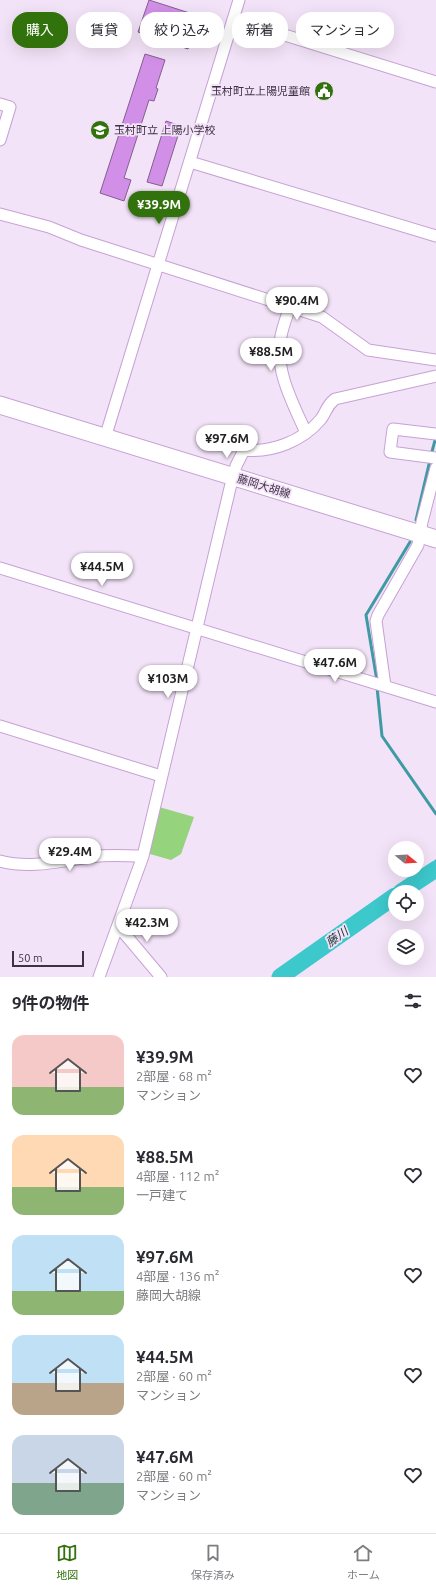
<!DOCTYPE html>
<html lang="ja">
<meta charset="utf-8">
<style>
body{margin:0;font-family:Ubuntu,"Noto Sans JP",sans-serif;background:#f2f2f3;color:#2b2b33;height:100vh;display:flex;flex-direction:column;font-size:15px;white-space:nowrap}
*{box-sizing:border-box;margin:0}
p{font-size:13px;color:#7c7c81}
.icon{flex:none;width:22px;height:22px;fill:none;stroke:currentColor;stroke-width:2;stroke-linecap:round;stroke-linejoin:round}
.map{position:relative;height:977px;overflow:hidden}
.panel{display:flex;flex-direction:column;background:#fff;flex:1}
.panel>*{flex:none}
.hud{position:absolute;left:12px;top:12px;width:412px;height:36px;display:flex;gap:8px}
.needle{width:26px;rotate:108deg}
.controls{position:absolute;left:388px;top:841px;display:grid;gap:8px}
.controls a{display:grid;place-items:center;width:36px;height:36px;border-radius:50%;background:#fff;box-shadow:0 4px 16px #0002;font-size:20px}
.scale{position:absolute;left:12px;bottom:10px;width:72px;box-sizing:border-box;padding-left:4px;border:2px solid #3f3044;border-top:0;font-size:11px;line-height:14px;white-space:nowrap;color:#3f3044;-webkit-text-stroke:3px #f3e3f8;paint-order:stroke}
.price{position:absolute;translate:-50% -34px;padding:0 9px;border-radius:14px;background:#fff;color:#222;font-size:13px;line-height:26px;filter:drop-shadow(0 1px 2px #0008)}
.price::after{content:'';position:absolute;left:50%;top:24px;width:12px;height:9px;margin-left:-6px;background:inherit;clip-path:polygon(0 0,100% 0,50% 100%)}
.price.active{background:#32720d;color:#fff}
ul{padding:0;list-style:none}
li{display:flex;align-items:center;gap:12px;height:100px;padding:0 12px}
li span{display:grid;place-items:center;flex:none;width:112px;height:80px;border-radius:12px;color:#555}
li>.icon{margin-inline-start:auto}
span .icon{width:48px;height:48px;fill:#fffc;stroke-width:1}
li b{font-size:17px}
h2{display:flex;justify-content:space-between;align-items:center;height:48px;padding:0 12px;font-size:17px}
.chip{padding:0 14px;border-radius:16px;background:#fff;box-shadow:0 4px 16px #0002;font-size:14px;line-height:36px}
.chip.active{background:#32720d;color:#fff}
.dock{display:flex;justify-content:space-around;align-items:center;height:56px;border-top:1px solid #e1e1e2;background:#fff;font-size:11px;color:#7c7c81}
.dock a{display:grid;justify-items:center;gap:2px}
.dock .active{color:#32720d}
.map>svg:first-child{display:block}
.green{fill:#95d37d}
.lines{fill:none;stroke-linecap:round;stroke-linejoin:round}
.stream{stroke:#3e9aa3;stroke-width:3}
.river{stroke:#3dc8cc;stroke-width:17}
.building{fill:#d28fe8;stroke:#835f8e}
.street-casing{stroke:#c7a1d4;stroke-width:13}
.primary-casing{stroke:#c7a1d4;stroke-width:19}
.street{stroke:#fff;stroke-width:11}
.primary{stroke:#fff;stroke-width:17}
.labels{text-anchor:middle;stroke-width:3.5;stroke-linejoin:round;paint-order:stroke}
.poi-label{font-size:11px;fill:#3f3044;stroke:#f3e3f8;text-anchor:end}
.street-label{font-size:11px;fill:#3f3044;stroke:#f3e3f8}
.water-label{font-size:12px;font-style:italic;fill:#153233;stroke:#f3e3f8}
</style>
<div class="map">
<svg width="436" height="977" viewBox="0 0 436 977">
<rect width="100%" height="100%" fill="#f3e3f8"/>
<path class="green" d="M159,807L194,817L181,854L171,860L150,854L148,851Z"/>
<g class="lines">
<path class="stream" d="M431,455L436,437
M416,520L430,460
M377,681L366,615L410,542
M377,687L382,736L436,814
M429,874L436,861"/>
<path class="river" d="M401,892L436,869
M280,977L395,896"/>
</g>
<path class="building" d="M149,0L199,16L188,49L138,32Z
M145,54L165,60L156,88L158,89L154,101L149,100L124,178L131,180L124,201L100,193Z
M166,121L181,126L162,186L147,182Z"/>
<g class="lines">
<defs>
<path id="street" d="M233,19L436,82
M0,104L10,107L0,140
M190,162L436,236
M0,214L49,227L81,240L322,317L368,350L436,360
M290,306C287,316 283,326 281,336C274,370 293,403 306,433
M436,434L393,429L390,452L436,458
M105,438L239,0
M0,568L436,702
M385,686L376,621L378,615L418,545L422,522L436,468
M0,726L161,776
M0,861C34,870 66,859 100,856C114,855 129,856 143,856
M117,928L124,933L161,977
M99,977L143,856L230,488L236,466L244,450C272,453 303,441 321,419C327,411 326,406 335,399L436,376"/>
<path id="primary" d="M0,405L436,539"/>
</defs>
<use href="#street" class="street-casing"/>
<use href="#primary" class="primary-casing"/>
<use href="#street" class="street"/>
<use href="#primary" class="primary"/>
</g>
<defs>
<symbol id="civic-disc" viewBox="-11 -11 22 22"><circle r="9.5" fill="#32720d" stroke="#f3e3f8"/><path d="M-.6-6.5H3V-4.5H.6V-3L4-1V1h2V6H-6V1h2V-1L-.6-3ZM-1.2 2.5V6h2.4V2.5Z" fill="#fff"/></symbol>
<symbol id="school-disc" viewBox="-11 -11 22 22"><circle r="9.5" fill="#32720d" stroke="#f3e3f8"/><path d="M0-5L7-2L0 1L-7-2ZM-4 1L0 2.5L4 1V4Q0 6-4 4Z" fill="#fff"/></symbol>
</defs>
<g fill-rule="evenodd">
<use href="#civic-disc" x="313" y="80" width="22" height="22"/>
<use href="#school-disc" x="89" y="119" width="22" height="22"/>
</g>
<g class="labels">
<g class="poi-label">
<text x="310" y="95">玉村町立上陽児童館</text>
<text x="114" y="134" text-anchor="start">玉村町立 上陽小学校</text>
</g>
<g class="street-label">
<text transform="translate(264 486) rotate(17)" y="4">藤岡大胡線</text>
</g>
<g class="water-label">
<text transform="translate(337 937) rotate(-35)" y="4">藤川</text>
</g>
</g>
</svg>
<div class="controls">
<a><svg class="needle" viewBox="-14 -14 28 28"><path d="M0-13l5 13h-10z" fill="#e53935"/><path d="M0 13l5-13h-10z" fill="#7c7c81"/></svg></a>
<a><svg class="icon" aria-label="locate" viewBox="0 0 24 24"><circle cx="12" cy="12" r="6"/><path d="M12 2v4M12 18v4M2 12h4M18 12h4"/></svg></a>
<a><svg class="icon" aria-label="layers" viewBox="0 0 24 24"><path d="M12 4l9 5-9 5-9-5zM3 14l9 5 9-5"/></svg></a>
</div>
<div class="scale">50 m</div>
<b class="price active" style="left:159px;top:225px">¥39.9M</b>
<b class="price" style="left:297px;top:321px">¥90.4M</b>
<b class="price" style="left:271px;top:372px">¥88.5M</b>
<b class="price" style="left:227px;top:459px">¥97.6M</b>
<b class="price" style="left:102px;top:587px">¥44.5M</b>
<b class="price" style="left:335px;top:683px">¥47.6M</b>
<b class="price" style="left:168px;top:699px">¥103M</b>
<b class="price" style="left:70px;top:872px">¥29.4M</b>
<b class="price" style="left:147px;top:943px">¥42.3M</b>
<div class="hud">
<a class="chip active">購入</a>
<a class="chip">賃貸</a>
<a class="chip">絞り込み</a>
<a class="chip">新着</a>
<a class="chip">マンション</a>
</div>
</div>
<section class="panel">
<h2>9件の物件<svg class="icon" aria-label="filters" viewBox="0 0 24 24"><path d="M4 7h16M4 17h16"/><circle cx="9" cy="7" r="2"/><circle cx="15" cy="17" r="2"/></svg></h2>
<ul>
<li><span style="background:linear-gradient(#f6c9c9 65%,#8fb573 0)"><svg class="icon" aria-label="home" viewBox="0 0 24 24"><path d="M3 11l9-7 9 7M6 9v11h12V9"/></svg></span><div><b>¥39.9M</b><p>2部屋 · 68 m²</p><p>マンション</p></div><svg class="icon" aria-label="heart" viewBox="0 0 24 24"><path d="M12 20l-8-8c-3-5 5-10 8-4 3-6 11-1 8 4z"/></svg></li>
<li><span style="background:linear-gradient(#ffd9b3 65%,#8fb573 0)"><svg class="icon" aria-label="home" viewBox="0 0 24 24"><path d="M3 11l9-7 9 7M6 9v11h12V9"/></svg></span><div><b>¥88.5M</b><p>4部屋 · 112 m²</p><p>一戸建て</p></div><svg class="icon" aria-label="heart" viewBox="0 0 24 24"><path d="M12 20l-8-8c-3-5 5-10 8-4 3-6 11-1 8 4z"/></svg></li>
<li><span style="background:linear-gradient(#bfe0f5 70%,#8fb573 0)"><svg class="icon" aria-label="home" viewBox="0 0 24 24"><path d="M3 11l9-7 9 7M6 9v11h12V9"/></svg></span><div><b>¥97.6M</b><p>4部屋 · 136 m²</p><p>藤岡大胡線</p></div><svg class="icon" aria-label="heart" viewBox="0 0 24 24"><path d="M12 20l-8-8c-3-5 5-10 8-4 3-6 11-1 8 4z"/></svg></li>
<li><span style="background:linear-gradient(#bfe0f5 60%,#b9a48a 0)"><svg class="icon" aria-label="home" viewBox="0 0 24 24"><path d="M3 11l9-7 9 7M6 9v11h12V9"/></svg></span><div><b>¥44.5M</b><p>2部屋 · 60 m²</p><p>マンション</p></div><svg class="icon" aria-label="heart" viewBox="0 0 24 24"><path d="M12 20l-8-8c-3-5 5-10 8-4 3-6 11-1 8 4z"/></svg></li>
<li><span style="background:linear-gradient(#c9d6e8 60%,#7fa58c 0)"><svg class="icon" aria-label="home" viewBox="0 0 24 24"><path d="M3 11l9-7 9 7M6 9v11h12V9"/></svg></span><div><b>¥47.6M</b><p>2部屋 · 60 m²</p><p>マンション</p></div><svg class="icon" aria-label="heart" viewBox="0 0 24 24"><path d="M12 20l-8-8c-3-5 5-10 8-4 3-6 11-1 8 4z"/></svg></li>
</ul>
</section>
<nav class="dock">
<a class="active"><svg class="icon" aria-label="map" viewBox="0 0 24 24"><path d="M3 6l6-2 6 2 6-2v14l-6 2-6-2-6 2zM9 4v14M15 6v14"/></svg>地図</a>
<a><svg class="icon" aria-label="saved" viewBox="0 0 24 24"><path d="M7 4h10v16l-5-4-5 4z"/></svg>保存済み</a>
<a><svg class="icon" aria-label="home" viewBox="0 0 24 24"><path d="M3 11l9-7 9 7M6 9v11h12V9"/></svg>ホーム</a>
</nav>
